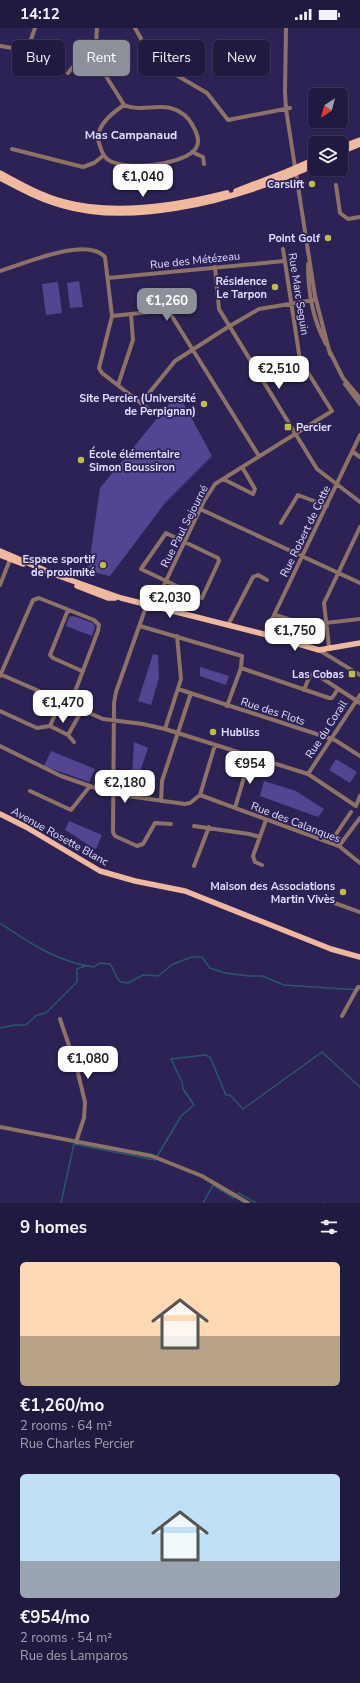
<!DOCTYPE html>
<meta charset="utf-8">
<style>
body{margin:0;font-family:"Nunito Sans",sans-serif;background:#2d274b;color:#f1f3f6;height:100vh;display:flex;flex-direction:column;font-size:15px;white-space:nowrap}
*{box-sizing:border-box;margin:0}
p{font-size:13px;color:#a2a1b1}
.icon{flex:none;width:22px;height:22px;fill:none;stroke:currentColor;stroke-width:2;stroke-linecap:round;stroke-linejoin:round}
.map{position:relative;height:1175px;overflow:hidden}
.panel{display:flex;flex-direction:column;background:#211a40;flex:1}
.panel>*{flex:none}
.top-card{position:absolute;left:12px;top:12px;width:336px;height:36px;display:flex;gap:8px}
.needle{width:26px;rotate:216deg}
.tools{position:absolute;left:308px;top:60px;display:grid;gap:8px}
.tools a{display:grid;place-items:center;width:40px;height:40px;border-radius:6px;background:#211a40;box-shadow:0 1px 3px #0004,0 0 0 1px #3e3859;font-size:20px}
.price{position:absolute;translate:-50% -34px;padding:0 9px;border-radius:8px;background:#fff;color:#222;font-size:13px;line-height:26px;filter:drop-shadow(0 1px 2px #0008)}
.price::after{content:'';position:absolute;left:50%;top:24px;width:12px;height:9px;margin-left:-6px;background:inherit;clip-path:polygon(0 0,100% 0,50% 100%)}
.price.on{background:#8c9099;color:#fff}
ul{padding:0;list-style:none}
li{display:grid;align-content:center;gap:8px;height:212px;padding:0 20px}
li span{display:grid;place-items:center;height:124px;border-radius:6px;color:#555}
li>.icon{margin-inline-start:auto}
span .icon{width:72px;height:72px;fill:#fffc;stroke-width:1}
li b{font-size:17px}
h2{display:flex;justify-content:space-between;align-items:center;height:48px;padding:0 20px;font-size:17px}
.pill{padding:0 14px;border-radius:6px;background:#211a40;box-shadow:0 1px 3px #0004,0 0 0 1px #3e3859;font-size:14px;line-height:36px}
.pill.on{background:#8c9099;color:#fff}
.status{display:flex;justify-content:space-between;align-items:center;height:28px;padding:0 20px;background:#211a40;direction:ltr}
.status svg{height:11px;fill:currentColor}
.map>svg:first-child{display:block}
.green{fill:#534591}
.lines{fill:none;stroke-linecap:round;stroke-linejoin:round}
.stream{stroke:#26596e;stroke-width:1.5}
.minor{stroke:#8e7365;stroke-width:4}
.major{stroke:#f0b99c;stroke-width:5.5}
.major-bridge{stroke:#f0b99c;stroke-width:5.5}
.poi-dot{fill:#bfbe41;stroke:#2c2255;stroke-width:1.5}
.labels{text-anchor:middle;stroke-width:3.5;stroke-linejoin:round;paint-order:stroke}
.poi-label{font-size:11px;font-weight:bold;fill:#e0deff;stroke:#2c2255;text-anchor:end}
.street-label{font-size:11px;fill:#e0deff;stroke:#2c2255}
.neighbourhood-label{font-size:12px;font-weight:bold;fill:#e0deff;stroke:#2c2255}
</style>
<div class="status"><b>14:12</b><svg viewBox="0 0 49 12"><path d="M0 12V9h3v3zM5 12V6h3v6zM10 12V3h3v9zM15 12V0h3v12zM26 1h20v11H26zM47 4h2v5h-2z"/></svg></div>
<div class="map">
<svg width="360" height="1175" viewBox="0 0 360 1175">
<rect width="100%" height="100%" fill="#2c2255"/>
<path class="green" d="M79,253L83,279L70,280L67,255Z
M58,254L62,285L46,287L42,256Z
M178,365L212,428L165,475L110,548L88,543L100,460Z
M73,588L93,595L95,599L92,608L66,598L69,589Z
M153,626L158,627L159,650L151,677L138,673Z
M200,639L229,648L226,657L200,648Z
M134,714L148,720L138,749L132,748Z
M51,723L95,741L89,754L44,738Z
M336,731L357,744L350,755L329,742Z
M264,753L296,763L324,781L318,789L260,768Z
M69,793L102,807L96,821C85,816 76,808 65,802Z"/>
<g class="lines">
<path class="stream" d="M0,895C30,915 57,934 94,939L100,935L110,936C115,942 114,949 121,954L128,955L143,947L158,948L173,936L192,929H202L210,940L225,945L249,948H262L284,957L360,962
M0,1000L15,997H26L37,987L46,985L77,954V941L85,938
M236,1166L239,1165L256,1175
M61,1175L74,1116L155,1132L181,1088L194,1077L183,1061L182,1054L171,1031L205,1027L210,1029L226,1067H230L243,1081L322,1024L360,1059
M203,1175L213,1157L234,1170
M324,1175H325"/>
<path class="minor" d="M97,0C93,38 106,46 124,77C142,85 162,73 180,84C187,88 192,95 195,102C198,108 200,114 196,120C186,137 123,144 107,131C102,127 101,121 99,115C94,99 112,85 124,77
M135,0L144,16L163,29L171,44L207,65L228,92L290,80
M286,0L285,64L286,81L315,268L330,326
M0,18L25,22L28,20L35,0
M68,45L73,39L98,30
M12,121L83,139L94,135L104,127
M192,124L203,129L204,136
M336,157L340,185L348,191L360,189
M308,236C308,263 313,292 326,316
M215,239L219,281L317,441L360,474
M0,243C24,236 86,208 105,229L112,288L99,340L102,345L155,386
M108,250L284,233
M112,288L168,282L259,428
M330,324L343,350L360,370
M345,356L360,376
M118,357L133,312L131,286
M141,375L175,333L228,299L259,281L314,272
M353,424L360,429
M223,451L253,466L255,461L242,439
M200,481L360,555
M281,495L298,467L327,478
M166,505L218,530L219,533L202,570L141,541Z
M0,557L11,529
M147,576L116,664L114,675L113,804L115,808L137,818L143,816L155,795L171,796
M154,578L204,473L215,456L332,383L300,332L283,221
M68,582L50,627L53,630L82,643
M275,587L308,597L360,591
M228,597L253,549L258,547L267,552
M140,598L242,628L241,640L227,678
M265,606L360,407
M329,619L324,575L360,499
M319,622L360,647
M241,640L329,670H332L338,661
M0,646L103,691L143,696L165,701L308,746L356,778L360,768
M0,648L33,572L39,570L94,592L99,597L98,603L70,677
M178,661L335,712L360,728
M304,662L310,647L314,645L360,675
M61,673L50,698L68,707L82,682
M0,683L37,700L50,698
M165,701L181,651L177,608
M68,707L74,714
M0,718L61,748L113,766L185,776L190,775L200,767L215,717
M308,746L360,667
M30,763L71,782L90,758
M200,767L339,818L360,835
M161,773L162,753L191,665
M235,780L250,729
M194,798L249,806L260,809
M330,815L351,784
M339,818L360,790
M262,837L255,834L253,828L266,792
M194,838L209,799
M315,868L360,884
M342,988L358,959H360
M60,991L77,1041L85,1074L84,1090L76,1114
M0,1099L152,1128L202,1148L248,1175"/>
<path class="major" d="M341,119L360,112
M341,124L360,116
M302,137L315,131
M303,142L315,136
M0,145C20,156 41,168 64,174C116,188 176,178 227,165
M0,150C19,160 39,171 61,177C131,198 223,174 289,148
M236,163L288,143
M0,523L56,547L121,570L275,609L319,622L360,615
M0,527L23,536
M77,558L108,570H115
M0,786L26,799L100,843L135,853L185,863L331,921L360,929"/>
<path class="major-bridge" d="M288,143L302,137
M289,148L303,142"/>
</g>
<g class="poi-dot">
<circle cx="312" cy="156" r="4"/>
<circle cx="328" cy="210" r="4"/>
<circle cx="275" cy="259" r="4"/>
<circle cx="204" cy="376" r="4"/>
<rect x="284" y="395" width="8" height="8" rx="2"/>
<circle cx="81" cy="432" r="4"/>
<circle cx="103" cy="537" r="4"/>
<rect x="348" y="642" width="8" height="8" rx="2"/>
<circle cx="213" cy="704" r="4"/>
<circle cx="343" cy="864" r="4"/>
</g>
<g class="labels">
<g class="poi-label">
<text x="304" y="160">Carslift</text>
<text x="320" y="214">Point Golf</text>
<text x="267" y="257">Résidence<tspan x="267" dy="13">Le Tarpon</tspan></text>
<text x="196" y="374">Site Percier (Université<tspan x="196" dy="13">de Perpignan)</tspan></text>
<text x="296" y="403" text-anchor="start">Percier</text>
<text x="89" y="430" text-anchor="start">École élémentaire<tspan x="89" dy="13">Simon Boussiron</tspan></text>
<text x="95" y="535">Espace sportif<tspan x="95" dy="13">de proximité</tspan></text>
<text x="344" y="650">Las Cobas</text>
<text x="221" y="708" text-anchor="start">Hubliss</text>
<text x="335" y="862">Maison des Associations<tspan x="335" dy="13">Martin Vivès</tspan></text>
</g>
<g class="street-label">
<text transform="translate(195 232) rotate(-6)" y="4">Rue des Métézeau</text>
<text transform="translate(299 266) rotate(81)" y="4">Rue Marc Seguin</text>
<text transform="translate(184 498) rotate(-63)" y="4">Rue Paul Sejourné</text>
<text transform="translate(305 503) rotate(-64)" y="4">Rue Robert de Cotte</text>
<text transform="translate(273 683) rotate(18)" y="4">Rue des Flots</text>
<text transform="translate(326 701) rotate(-57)" y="4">Rue du Corail</text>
<text transform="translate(296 794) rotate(21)" y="4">Rue des Calanques</text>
<text transform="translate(60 808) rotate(29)" y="4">Avenue Rosette Blanc</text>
</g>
<g class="neighbourhood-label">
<text x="131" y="111">Mas Campanaud</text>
</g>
</g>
</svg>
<div class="tools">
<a><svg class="needle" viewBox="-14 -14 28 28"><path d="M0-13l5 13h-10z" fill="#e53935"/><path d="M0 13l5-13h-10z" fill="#a2a1b1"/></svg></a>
<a><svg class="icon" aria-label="layers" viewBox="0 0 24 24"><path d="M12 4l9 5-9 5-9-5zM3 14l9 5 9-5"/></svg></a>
</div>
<b class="price" style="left:143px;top:170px">€1,040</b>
<b class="price on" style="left:167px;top:294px">€1,260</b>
<b class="price" style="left:279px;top:362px">€2,510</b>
<b class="price" style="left:170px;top:591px">€2,030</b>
<b class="price" style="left:295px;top:624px">€1,750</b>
<b class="price" style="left:63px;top:696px">€1,470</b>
<b class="price" style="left:250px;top:757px">€954</b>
<b class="price" style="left:125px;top:776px">€2,180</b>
<b class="price" style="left:88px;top:1052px">€1,080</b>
<div class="top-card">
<a class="pill">Buy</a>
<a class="pill on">Rent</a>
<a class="pill">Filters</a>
<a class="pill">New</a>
</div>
</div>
<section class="panel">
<h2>9 homes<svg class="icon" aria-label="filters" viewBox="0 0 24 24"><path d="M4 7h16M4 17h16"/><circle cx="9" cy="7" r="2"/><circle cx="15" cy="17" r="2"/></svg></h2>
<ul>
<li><span style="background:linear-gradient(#ffd9b3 60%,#b9a48a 0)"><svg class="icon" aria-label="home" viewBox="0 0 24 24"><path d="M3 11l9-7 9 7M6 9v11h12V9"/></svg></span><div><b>€1,260/mo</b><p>2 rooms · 64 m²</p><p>Rue Charles Percier</p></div></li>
<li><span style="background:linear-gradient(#bfe0f5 70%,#9aa5b1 0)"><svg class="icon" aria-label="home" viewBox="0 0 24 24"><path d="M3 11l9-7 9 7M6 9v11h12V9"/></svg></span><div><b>€954/mo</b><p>2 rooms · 54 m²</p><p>Rue des Lamparos</p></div></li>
</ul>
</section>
